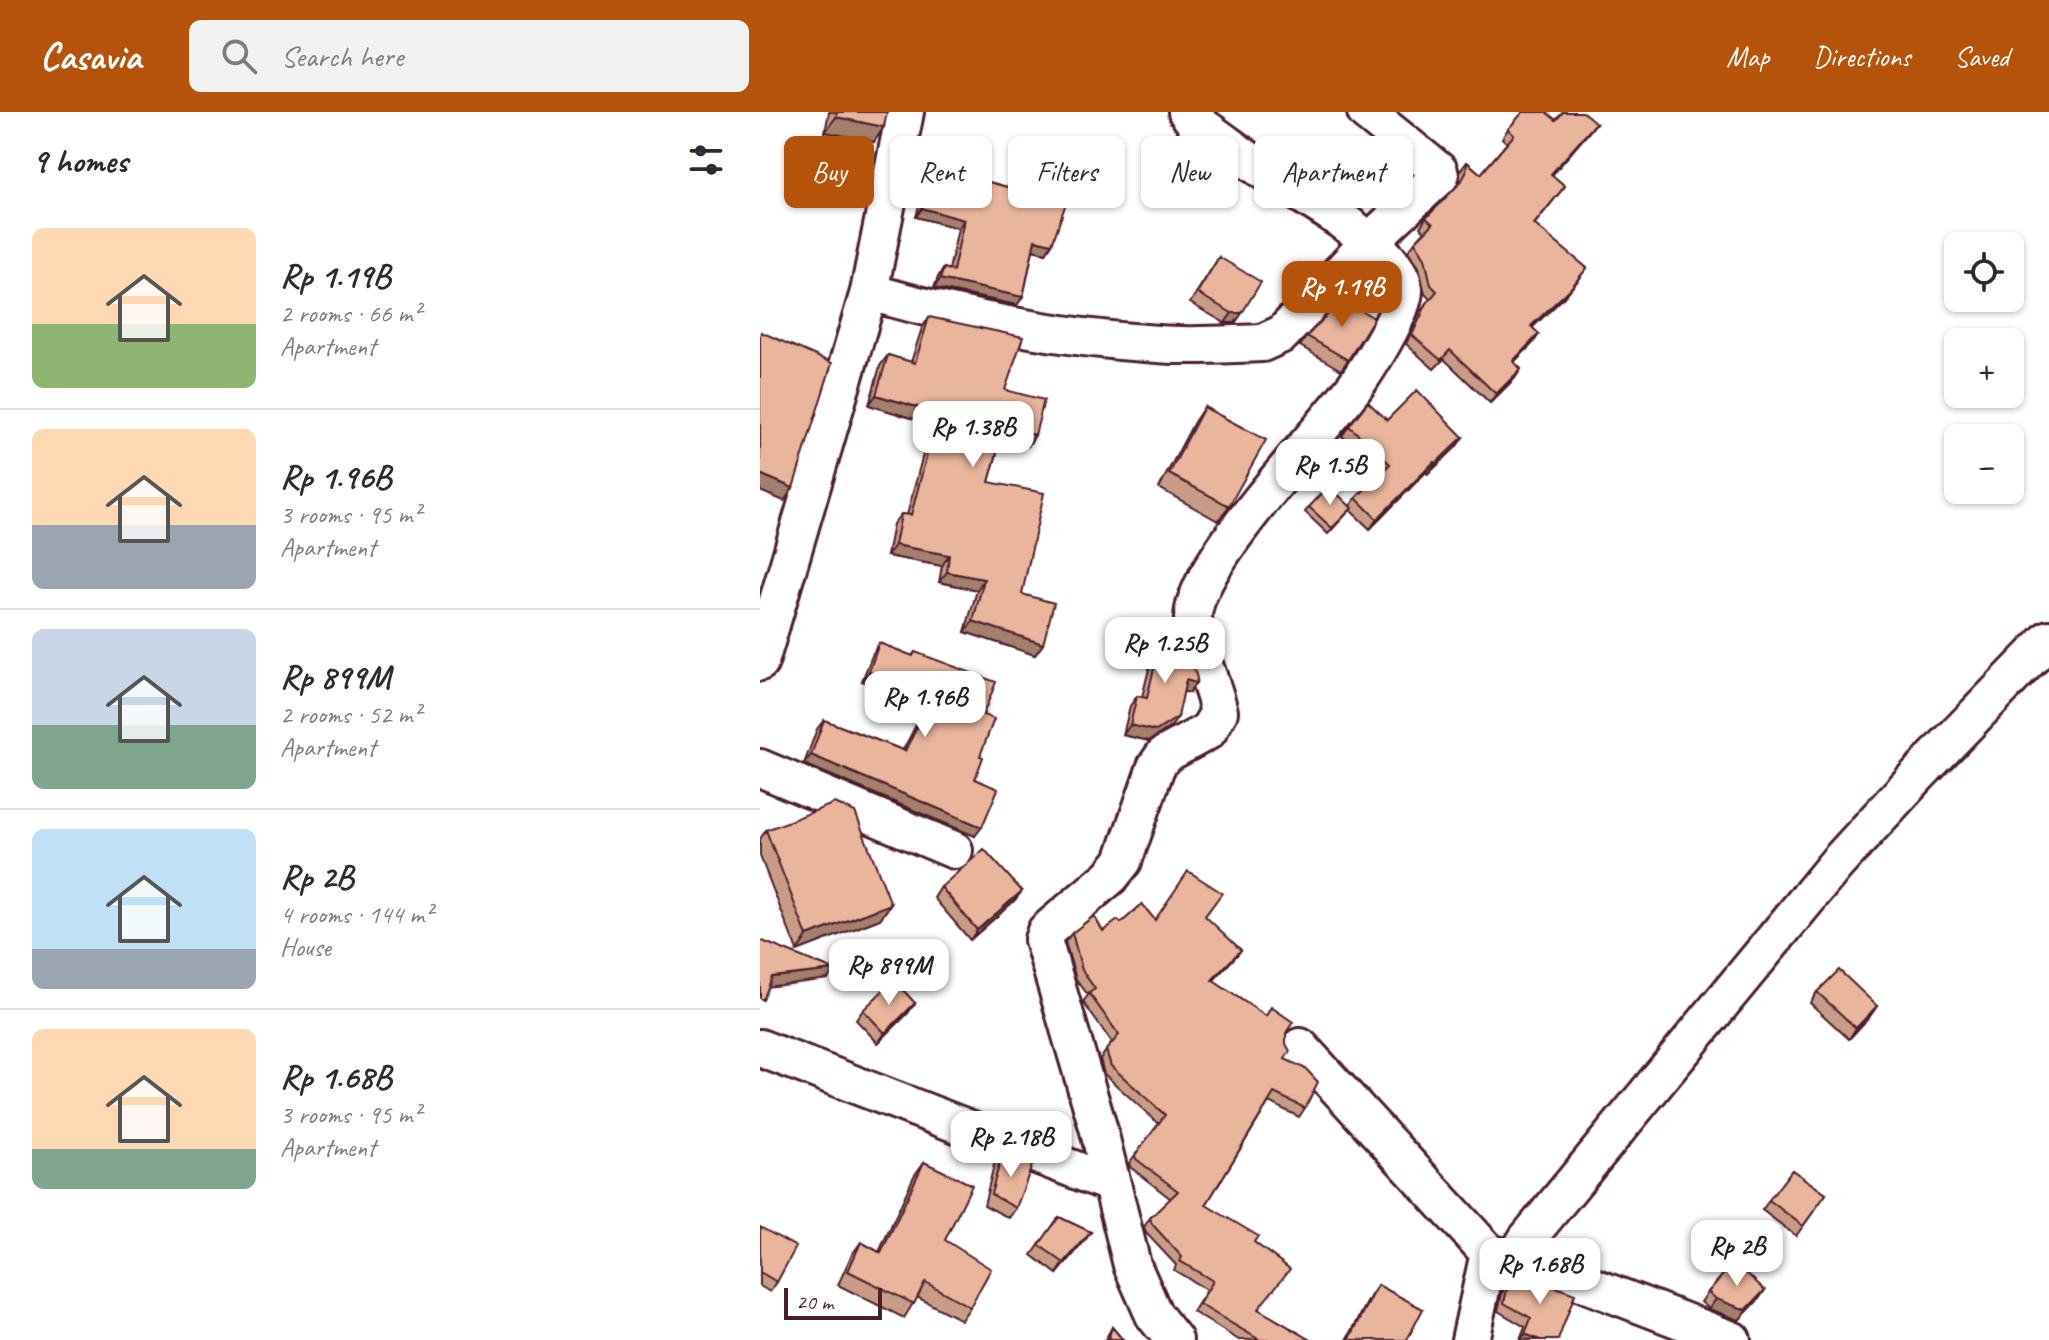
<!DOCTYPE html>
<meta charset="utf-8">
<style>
body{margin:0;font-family:Caveat,sans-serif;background:#f2f2f3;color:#2b2b33;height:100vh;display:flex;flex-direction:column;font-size:30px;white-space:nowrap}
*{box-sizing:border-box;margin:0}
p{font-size:26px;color:#7c7c81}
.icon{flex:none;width:44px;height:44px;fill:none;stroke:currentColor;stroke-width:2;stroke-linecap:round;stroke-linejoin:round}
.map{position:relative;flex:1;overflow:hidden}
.sheet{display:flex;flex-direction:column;background:#fff;width:760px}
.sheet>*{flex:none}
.guide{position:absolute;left:24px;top:24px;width:760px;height:72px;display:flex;gap:16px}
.fabs{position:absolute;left:1184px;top:120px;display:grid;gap:16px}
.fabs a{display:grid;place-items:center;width:80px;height:80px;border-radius:12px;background:#fff;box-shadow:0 2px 6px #0004;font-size:40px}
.scale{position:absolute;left:24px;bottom:20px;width:98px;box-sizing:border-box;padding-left:8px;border:4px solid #4a1f2b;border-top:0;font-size:22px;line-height:28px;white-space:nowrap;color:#4a1f2b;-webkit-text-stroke:6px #fff;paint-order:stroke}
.price{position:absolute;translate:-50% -68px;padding:0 18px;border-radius:16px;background:#fff;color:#222;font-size:26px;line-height:52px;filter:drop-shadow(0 2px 4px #0008)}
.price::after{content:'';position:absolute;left:50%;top:48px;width:24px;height:18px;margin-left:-12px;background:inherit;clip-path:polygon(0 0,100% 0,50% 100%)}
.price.on{background:#b45309;color:#fff}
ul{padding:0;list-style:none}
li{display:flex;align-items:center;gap:24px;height:200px;padding:0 32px}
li+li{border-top:2px solid #e1e1e2}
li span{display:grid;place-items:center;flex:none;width:224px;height:160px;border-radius:12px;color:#555}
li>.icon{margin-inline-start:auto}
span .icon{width:96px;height:96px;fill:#fffc;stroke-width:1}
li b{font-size:34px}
h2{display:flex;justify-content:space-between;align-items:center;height:96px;padding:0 32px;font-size:34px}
.chip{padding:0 28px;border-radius:12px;background:#fff;box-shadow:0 2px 6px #0004;font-size:28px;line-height:72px}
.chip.on{background:#b45309;color:#fff}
header{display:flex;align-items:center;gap:48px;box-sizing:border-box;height:112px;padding:0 40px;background:#b45309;color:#fff}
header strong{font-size:38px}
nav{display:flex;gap:44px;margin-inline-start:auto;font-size:28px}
.search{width:560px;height:72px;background:#f2f2f3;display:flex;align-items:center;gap:20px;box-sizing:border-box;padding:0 28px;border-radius:12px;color:#7c7c81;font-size:30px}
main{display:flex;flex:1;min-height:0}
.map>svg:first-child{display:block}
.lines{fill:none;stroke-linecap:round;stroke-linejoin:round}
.minor-casing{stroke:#4a1f2b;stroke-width:42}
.minor{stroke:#fff;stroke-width:36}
.wall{fill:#c99c87;stroke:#4a1f2b;stroke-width:2}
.shaded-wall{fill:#a47f6e;stroke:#4a1f2b;stroke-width:2}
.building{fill:#eab59d;stroke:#4a1f2b;stroke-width:2}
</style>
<header>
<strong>Casavia</strong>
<div class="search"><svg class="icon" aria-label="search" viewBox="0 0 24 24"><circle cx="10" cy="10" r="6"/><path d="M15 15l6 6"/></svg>Search here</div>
<nav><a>Map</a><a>Directions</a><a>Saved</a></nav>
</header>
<main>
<section class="sheet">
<h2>9 homes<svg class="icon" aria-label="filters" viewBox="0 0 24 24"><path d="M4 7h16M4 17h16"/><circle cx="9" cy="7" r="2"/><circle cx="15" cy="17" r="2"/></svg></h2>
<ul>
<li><span style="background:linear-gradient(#ffd9b3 60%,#8fb573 0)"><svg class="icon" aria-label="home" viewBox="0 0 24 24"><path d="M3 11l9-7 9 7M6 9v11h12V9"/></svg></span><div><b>Rp 1.19B</b><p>2 rooms · 66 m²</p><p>Apartment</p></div></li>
<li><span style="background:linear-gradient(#ffd9b3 60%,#9aa5b1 0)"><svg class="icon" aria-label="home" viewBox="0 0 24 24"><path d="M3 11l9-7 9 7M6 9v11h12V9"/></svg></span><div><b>Rp 1.96B</b><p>3 rooms · 95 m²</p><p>Apartment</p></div></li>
<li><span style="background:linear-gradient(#c9d6e8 60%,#7fa58c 0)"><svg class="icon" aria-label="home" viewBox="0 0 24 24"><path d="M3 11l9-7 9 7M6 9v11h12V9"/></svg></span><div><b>Rp 899M</b><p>2 rooms · 52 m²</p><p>Apartment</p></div></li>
<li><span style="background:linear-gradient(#bfe0f5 75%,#9aa5b1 0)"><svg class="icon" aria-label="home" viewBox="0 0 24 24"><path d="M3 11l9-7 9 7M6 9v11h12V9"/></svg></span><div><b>Rp 2B</b><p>4 rooms · 144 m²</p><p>House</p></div></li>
<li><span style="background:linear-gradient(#ffd9b3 75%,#7fa58c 0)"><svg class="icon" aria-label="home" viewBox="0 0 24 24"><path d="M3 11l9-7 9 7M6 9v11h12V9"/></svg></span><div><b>Rp 1.68B</b><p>3 rooms · 95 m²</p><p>Apartment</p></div></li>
</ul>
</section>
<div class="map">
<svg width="1289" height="1228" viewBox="0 0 1289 1228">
<rect width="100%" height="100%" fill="#fff"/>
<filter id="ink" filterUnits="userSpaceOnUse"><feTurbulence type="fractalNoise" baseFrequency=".0125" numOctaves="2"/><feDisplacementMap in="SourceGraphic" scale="16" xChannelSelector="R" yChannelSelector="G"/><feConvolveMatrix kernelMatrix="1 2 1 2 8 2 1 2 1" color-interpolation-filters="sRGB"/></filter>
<g filter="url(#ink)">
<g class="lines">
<defs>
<path id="minor" d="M109,180C204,207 298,226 398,232C432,235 467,232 502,231L522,222L610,129L680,64L679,59L606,0
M0,550L109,180L145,0
M0,656L194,738
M540,935L729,1141
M0,936L352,1072
M756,1145L767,1127L1077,751L1155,666L1289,527
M414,1228L394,1203L372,1153L338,1015L283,828L286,819L351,764L363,749L396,655L404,643L448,619L459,600C453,569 434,538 433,506C433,451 563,320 598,270C610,252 645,198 644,177C642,137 539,82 507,61C482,44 458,25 433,8L427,0
M710,1228L729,1141L743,1145H756L972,1228"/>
</defs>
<use href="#minor" class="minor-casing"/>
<use href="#minor" class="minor"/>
</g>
<path class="wall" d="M69,0H127L114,30L65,20Z
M796,8L836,11L792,63L805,74L774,113L821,165L803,186L772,216L779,222L773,231L754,250L761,257L755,266L730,291L684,247L674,257L646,232L660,200L670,187L665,182L659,155L648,139L655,130L665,119L660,115L666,106L699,72L700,70V59L707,50L721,62L747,31L742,26L748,17Z
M285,32L292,132L286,141L273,138L263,185L257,193L174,176L178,165L184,156L189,158L198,116L156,105L167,63L173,55L266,80L267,74L274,65L279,41Z
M459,145L482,201L475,211H465L430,191Z
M169,205L245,278L275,323L268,334L241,327L229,370L262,482L283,532L275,543L205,520L217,478L179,470L182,454L127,444L133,412L141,402L147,403L171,312L109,293L120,254L128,243L151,250L162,216Z
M547,224L588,248L581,258L540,234Z
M444,295L469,394L458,409L399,376L434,310Z
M627,308L703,325L696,335L668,362L666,360L610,417L590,398L568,422L545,400L549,395L590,394L596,386L621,361L582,324L589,314Z
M403,518L429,581L423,579L411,615L389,629L363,623L370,594L377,584L382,585L396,529Z
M119,531L152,544L155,540L223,603L220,644L215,667V724L44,652L57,617L64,608L143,638L166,594L102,569L113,541Z
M6,718L131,792L120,807L37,839L0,744V727Z
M181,775L262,779L254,789L210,828L174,786Z
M445,805L481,838L474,846L453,869L526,921L525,947L545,996L539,1005L509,990L446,1093L494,1130L499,1198L551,1228H479L433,1200L447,1178L414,1158L416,1153L386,1121L384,1115L390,1106L411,1087L370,1055L369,1051L399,1012L344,962L340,947L352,931L323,890L328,883L316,867L305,830L312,821L343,819L361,811Z
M1057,880L1117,894L1110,904L1089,927L1050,891Z
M155,891L148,901L118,931L96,908L103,898Z
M243,1039L256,1096L249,1106L224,1093L235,1049Z
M164,1050L185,1128L210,1195L201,1208L157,1185L144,1206L78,1173L91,1144L101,1130L119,1140L154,1064Z
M1032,1058L1066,1082L1036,1124L1002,1098Z
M299,1105L331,1120L297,1162L272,1143Z
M0,1115L17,1170L10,1180L0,1174Z
M755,1160L798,1228H760L765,1215L738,1199L742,1181Z
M618,1173L647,1228H587L611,1183Z
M1005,1178L998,1188L979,1208L949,1197L941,1190L948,1180Z
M352,1215L363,1228H345Z"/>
<path class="shaded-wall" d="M76,5L124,15L114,30L65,20Z
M836,11L829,20L785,71L791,62Z
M162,96L204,108L198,116L156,105Z
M275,128L292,132L286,141L269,137Z
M827,156L803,186L764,223L771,214Z
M180,167L263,185L257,193L174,176Z
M472,201H482L475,211H465Z
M779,222L773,231L746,258L753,249Z
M761,257L755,266L730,291L736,282Z
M116,283L178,301L171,312L109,293Z
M244,315L275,323L268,334L237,325Z
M703,325L696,335L668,362L675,352Z
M674,350L666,360L610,417L617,407Z
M0,362L33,376L24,389L0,379Z
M135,433L189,443L182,454L127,444Z
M187,460L224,467L217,478L179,470Z
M213,509L283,532L275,543L205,520Z
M109,560L173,584L166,594L102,569Z
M426,568L436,571L429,581L419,578Z
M418,605L411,615L389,629L363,623L370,613Z
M51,643L222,715L215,724L44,652Z
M262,779L254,789L210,828L217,818Z
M131,792L120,807L37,839L47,824Z
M481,838L474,846L446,876L452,868Z
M74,858L68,867L6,875L12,865Z
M155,891L148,901L118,931L125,921Z
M1117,894L1110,904L1089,927L1096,916Z
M331,1120L324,1130L297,1162L304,1151Z
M1005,1178L998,1188L979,1208L949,1197L956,1187Z
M765,1222L780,1228H761Z"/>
<path class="building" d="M77,0H127L124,15L76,5Z
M763,0H786L796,8L803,0H823L836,11L791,62L805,74L774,112L827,156L810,177L771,214L779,222L753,249L761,257L736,282L690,238L681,248L652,223L667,191L677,179L671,173L665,146L655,130L673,112L666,106L701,70L706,61L707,50L721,62L754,23L748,17Z
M285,32L316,37L308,85L292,132L275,128L263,185L180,167L184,156L193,159L204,108L162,96L173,55L269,81L273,65L279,66Z
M459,145L501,170L482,201H472L437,181Z
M582,187L614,206L588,248L547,224Z
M169,205L263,225L245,278L284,288L275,323L244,315L229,370L284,381L262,482L294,491L283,532L213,509L224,467L187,460L189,443L135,433L141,402L151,403L178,301L116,283L128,243L155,251Z
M1,220L72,251L33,376L0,362V224Z
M657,278L703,325L675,352L674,350L617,407L596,386L630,352L589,314L608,290L627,308Z
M444,295L506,328L469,394L409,362Z
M569,374L592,396L572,416L549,395Z
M403,518L423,524L437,566L436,571L426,568L418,605L396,619L370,613L377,584L387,586Z
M119,531L153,544L155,540L236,570L223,603L234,607L220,644L223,645L215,667L238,677L222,715L51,643L64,608L145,639L173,584L109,560Z
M75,691L95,700L131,792L47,824L6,718Z
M224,737L262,779L217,818L181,775Z
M428,759L462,781L445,804L481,838L452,868L506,904L511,895L533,910L526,921V932L530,939L525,947L546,957L558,970L545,996L514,981L446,1093L498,1124L494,1130L530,1157L498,1197L551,1228H497L498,1227L439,1192L453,1169L420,1149L422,1145L392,1112L390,1106L418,1079L376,1047L375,1043L405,1003L351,954L346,938L359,923L329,881L335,877L322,858L312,821L334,804L343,819L358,808L361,811L382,792L395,808Z
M0,828L74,858L12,865L3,888L0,886Z
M1079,858L1117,894L1096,916L1057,880Z
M134,868L155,891L125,921L103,898Z
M243,1039L273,1051L256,1096L231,1082Z
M164,1050L212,1073L185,1128L231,1157L210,1195L165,1170L154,1192L88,1159L101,1130L121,1141Z
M1032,1058L1066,1082L1043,1114L1009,1088Z
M299,1105L331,1120L304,1151L279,1133Z
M0,1115L36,1135L17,1170L0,1160Z
M974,1150L1005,1178L986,1198L956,1187L948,1180Z
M755,1160L815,1182L798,1228H780L765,1222L771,1206L744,1191L748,1173Z
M618,1173L663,1197L647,1228H589Z
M352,1215L363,1228H348Z"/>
</g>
</svg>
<div class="fabs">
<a><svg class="icon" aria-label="locate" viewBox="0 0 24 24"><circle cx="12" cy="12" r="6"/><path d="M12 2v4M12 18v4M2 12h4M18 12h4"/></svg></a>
<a>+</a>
<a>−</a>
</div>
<div class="scale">20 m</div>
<b class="price on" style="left:582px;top:217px">Rp 1.19B</b>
<b class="price" style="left:213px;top:357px">Rp 1.38B</b>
<b class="price" style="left:570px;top:395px">Rp 1.5B</b>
<b class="price" style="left:405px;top:573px">Rp 1.25B</b>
<b class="price" style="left:165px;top:627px">Rp 1.96B</b>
<b class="price" style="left:129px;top:895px">Rp 899M</b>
<b class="price" style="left:251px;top:1067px">Rp 2.18B</b>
<b class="price" style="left:977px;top:1176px">Rp 2B</b>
<b class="price" style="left:780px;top:1194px">Rp 1.68B</b>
<div class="guide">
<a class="chip on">Buy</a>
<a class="chip">Rent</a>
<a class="chip">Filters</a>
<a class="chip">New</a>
<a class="chip">Apartment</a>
</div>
</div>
</main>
